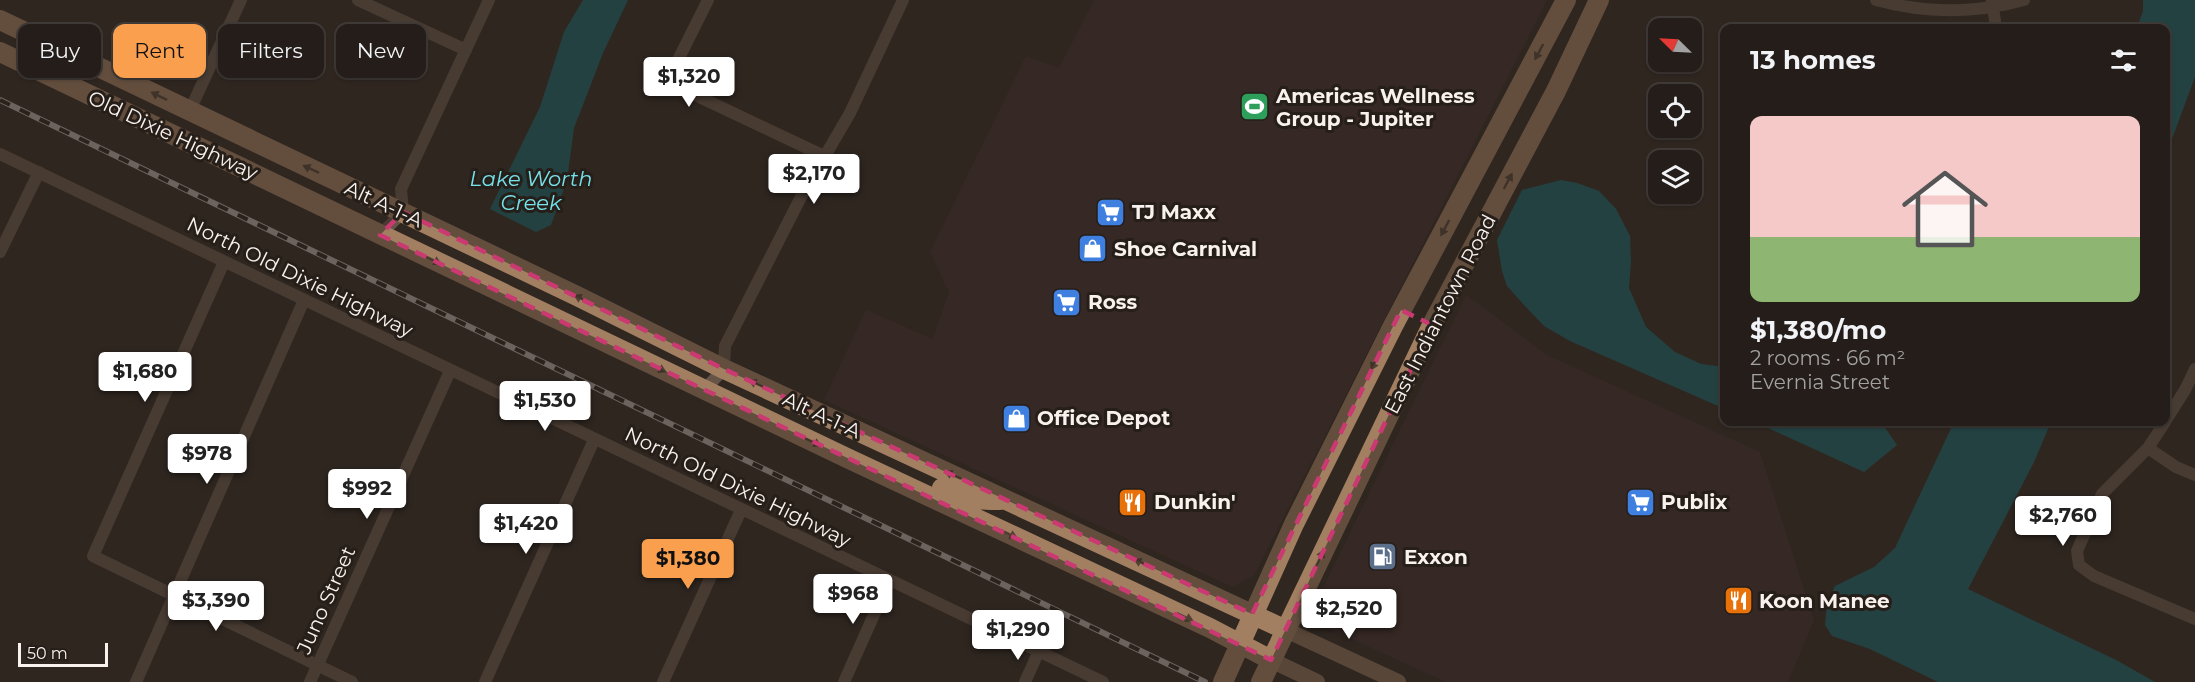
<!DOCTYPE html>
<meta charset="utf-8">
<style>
body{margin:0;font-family:Montserrat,sans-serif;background:#2c2622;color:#f1f3f6;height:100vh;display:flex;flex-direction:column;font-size:22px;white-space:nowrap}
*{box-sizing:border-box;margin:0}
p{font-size:20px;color:#a3a2a2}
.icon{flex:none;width:33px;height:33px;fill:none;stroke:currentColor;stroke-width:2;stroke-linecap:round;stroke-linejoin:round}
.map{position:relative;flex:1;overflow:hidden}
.panel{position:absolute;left:1720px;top:24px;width:450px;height:402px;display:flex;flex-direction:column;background:#241d19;border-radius:12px;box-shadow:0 2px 4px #0004,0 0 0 2px #413b38}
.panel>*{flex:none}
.banner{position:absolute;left:18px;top:24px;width:570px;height:54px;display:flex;gap:12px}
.needle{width:39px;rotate:294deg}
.buttons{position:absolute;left:1648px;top:18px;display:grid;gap:12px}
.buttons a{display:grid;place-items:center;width:54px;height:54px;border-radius:12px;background:#241d19;box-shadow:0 2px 4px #0004,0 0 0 2px #413b38;font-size:30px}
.scale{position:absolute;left:18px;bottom:15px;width:90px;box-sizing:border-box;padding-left:6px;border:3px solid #f8f1ed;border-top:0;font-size:16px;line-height:21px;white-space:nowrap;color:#f8f1ed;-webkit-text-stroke:4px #261e18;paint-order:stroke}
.price{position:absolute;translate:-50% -51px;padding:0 14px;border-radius:6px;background:#fff;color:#222;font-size:20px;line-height:39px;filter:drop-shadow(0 2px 3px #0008)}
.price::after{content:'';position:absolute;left:50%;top:36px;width:18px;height:14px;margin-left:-9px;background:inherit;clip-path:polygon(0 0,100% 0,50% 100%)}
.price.active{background:#fa9f4e;color:#111}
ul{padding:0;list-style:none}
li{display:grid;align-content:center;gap:12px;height:318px;padding:0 30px}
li+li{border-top:2px solid #413b38}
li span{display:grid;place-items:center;height:186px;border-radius:12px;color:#555}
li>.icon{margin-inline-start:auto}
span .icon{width:108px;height:108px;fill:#fffc;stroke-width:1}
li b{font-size:26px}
h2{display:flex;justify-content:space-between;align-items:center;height:72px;padding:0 30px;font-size:26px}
.chip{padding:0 21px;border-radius:12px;background:#241d19;box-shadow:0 2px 4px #0004,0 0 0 2px #413b38;font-size:21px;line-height:54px}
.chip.active{background:#fa9f4e;color:#111}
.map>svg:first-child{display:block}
.commercial{fill:#3f2b28}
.water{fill:#166369}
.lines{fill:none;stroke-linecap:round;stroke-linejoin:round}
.street{stroke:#665547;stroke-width:12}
.secondary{stroke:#896d56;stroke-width:16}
.primary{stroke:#a37f62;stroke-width:20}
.rail-casing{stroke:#b5ada8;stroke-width:6}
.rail{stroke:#261e18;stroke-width:4;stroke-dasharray:11;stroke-linecap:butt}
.oneway{fill:#524032}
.marked{fill:none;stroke:#ca3971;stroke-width:4.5;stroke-dasharray:12 8;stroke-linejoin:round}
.labels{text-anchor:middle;stroke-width:6;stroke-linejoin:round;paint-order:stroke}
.poi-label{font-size:20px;font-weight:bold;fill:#f8f1ed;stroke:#261e18;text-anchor:start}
.street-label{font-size:20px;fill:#f8f1ed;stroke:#261e18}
.water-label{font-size:21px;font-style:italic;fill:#75e2ec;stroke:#261e18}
</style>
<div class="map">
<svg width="2195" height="682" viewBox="0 0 2195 682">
<rect width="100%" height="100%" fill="#302721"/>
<path class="commercial" d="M1094,0H1547L1254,575L1233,587L824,400L866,310L933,339L949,292L930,252L1026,56L1059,68Z
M1466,295L1547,355L1760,452L1814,620L1788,682H1446L1308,619Z"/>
<path class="water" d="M583,0H628L603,53L574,128L567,180L551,225L536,232L490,209L540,107L564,32Z
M2143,0H2195V77L2166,155V28H2137L2143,11Z
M1561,180L1577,183L1599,191L1616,209L1630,236L1631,261L1629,288L1646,327L1675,352L1701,364L1725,367V409L1570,341L1544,326L1526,307L1507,286L1502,271L1497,240L1522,190Z
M1755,422H1881L1897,445L1864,472Z
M1954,422H2051L2034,462L1968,589L2116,660L2155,682H1938L1870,649L1832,636L1825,625L1827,603L1835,586L1874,567L1895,548Z"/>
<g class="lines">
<path class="street" d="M358,0L466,50
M708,0L670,76L672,84L824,156
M1876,0C1927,14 1974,14 2024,0
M1992,0L1996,28
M190,110L241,0
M0,154L1103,682
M380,235L403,212L401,189L489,0
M0,252L39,172
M224,262L93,556L352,682
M704,390L724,369L725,346L801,197L850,113L903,0
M2166,420L2185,390L2195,369
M2165,422L2148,448L2102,494L2077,551L2079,565L2094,576L2195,619
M2148,448L2176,467L2195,475
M136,682L304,300
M310,682L450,371
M485,682L594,440
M663,682L741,510
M844,682L889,581
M1025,682L1038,653"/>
<path class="secondary" d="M1286,630L1398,682
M1271,660L1317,682"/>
<path class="primary" d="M0,20L577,296L724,369L1286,630
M0,52L847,458L1210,628L1271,660
M942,488C964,499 976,500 1000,500
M1223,682L1294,524L1393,326L1566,0
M1261,682L1432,325L1556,91L1599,0"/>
<defs>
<path id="rail" d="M0,100L1205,682"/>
</defs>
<use href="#rail" class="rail-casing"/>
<use href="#rail" class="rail"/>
</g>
<defs><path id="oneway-solid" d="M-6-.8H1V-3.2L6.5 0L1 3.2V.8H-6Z" transform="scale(1.5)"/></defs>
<g class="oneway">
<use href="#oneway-solid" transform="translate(1539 52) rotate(118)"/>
<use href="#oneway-solid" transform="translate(159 96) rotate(-154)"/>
<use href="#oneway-solid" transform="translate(311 169) rotate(-155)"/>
<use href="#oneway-solid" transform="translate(1508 181) rotate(-62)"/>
<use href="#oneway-solid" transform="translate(1445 228) rotate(118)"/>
<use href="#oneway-solid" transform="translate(433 260) rotate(26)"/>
<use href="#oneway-solid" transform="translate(582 299) rotate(-154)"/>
<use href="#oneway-solid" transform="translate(1375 362) rotate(116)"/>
<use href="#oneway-solid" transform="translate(658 368) rotate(26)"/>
<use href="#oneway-solid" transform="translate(757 384) rotate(-155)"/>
<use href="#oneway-solid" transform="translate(813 442) rotate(26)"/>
<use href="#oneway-solid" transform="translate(953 475) rotate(-155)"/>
<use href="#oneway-solid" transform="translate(1009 534) rotate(25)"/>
<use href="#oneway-solid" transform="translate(1320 558) rotate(-64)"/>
<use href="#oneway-solid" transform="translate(1142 563) rotate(-155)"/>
<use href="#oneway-solid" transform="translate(1185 617) rotate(25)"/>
</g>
<path d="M0 0H2195V682H0ZM403,212L724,369L1252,614L1401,310L1432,325L1271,660L380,235Z" fill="#302721" fill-opacity=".55" fill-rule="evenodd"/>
<path class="marked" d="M403,212L724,369L1252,614L1401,310L1432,325L1271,660L380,235Z"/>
<defs>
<symbol id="stadium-square" viewBox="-11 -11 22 22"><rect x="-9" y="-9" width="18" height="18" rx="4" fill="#2e9e5b" stroke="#261e18"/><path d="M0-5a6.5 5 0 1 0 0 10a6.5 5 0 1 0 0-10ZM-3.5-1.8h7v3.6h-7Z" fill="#fff"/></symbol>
<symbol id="supermarket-square" viewBox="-11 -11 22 22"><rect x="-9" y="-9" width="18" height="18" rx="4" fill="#3f7fe0" stroke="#261e18"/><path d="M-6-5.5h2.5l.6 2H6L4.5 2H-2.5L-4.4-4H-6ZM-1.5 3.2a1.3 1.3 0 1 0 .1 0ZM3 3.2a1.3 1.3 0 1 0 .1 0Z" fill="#fff"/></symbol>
<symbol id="shop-square" viewBox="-11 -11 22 22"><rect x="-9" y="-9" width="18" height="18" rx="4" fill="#3f7fe0" stroke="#261e18"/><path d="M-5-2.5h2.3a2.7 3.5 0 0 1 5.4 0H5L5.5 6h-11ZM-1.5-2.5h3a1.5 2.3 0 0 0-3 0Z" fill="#fff"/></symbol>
<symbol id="restaurant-square" viewBox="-11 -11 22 22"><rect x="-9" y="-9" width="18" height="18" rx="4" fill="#e8710a" stroke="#261e18"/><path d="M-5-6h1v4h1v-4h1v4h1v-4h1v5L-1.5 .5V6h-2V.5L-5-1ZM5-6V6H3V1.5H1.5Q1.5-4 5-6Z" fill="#fff"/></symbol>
<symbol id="fuel-square" viewBox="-11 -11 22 22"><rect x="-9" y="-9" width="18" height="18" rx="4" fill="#5c6f8a" stroke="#261e18"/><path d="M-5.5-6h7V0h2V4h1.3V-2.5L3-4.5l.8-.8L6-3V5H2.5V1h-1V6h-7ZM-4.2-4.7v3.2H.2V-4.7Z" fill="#fff"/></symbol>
</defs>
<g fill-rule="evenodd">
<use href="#stadium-square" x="1238" y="90" width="33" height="33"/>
<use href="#supermarket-square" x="1094" y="196" width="33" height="33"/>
<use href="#shop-square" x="1076" y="232" width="33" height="33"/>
<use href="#supermarket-square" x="1050" y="286" width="33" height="33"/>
<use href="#shop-square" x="1000" y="402" width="33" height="33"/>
<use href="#restaurant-square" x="1116" y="486" width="33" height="33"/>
<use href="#supermarket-square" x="1624" y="486" width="33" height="33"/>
<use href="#fuel-square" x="1366" y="540" width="33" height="33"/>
<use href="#restaurant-square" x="1722" y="584" width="33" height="33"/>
</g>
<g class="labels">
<g class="poi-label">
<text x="1276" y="103">Americas Wellness<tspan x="1276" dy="23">Group - Jupiter</tspan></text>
<text x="1132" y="219">TJ Maxx</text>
<text x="1114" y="256">Shoe Carnival</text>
<text x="1088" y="309">Ross</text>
<text x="1037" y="425">Office Depot</text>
<text x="1154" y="509">Dunkin'</text>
<text x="1661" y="509">Publix</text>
<text x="1404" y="564">Exxon</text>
<text x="1759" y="608">Koon Manee</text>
</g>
<g class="street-label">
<text transform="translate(173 135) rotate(25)" y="7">Old Dixie Highway</text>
<text transform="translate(384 204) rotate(25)" y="7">Alt A-1-A</text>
<text transform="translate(300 277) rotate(26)" y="7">North Old Dixie Highway</text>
<text transform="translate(1440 314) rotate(-63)" y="7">East Indiantown Road</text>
<text transform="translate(822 415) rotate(25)" y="7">Alt A-1-A</text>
<text transform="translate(738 487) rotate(26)" y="7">North Old Dixie Highway</text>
<text transform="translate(326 600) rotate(-66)" y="7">Juno Street</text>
</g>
<g class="water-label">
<text x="531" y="186">Lake Worth<tspan x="531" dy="24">Creek</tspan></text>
</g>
</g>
</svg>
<div class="buttons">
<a><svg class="needle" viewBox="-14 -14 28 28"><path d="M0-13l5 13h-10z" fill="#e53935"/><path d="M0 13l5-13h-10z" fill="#a3a2a2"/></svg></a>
<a><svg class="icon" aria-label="locate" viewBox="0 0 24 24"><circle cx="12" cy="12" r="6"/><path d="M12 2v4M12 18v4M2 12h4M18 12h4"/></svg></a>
<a><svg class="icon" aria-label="layers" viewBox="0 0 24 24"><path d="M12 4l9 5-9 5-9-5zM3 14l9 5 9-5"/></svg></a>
</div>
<div class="scale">50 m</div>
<b class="price" style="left:689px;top:108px">$1,320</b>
<b class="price" style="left:814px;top:205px">$2,170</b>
<b class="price" style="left:145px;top:403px">$1,680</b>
<b class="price" style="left:545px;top:432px">$1,530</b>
<b class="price" style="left:207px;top:485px">$978</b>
<b class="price" style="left:367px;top:520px">$992</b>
<b class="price" style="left:2063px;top:547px">$2,760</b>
<b class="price" style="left:526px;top:555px">$1,420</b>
<b class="price active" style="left:688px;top:590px">$1,380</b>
<b class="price" style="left:853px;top:625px">$968</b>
<b class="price" style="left:216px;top:632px">$3,390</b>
<b class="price" style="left:1349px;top:640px">$2,520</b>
<b class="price" style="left:1018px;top:661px">$1,290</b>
<div class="banner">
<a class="chip">Buy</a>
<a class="chip active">Rent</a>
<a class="chip">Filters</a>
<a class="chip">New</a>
</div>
<section class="panel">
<h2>13 homes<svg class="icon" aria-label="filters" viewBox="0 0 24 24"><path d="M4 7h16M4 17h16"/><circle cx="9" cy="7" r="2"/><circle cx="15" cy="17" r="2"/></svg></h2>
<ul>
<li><span style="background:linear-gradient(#f6c9c9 65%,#8fb573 0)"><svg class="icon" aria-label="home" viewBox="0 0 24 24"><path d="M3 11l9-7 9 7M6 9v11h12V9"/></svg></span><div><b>$1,380/mo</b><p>2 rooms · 66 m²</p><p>Evernia Street</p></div></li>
</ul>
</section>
</div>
